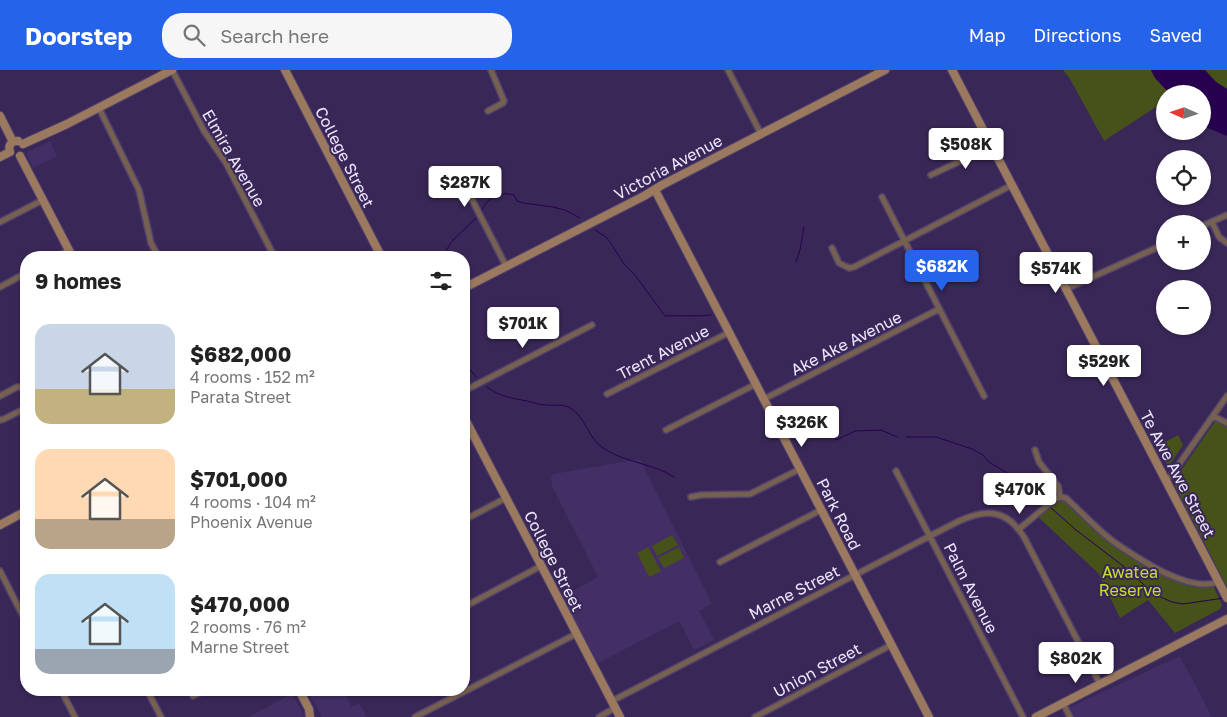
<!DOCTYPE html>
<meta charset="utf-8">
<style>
body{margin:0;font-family:"Golos Text",sans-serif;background:#f6f6f6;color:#222;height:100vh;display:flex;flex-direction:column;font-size:19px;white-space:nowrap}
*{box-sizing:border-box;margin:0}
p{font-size:16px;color:#767676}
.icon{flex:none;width:28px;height:28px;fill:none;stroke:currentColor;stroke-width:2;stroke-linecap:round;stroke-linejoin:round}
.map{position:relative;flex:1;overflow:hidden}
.side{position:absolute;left:20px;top:181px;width:450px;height:445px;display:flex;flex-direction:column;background:#fff;border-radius:20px;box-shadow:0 1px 4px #0004}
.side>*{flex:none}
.needle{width:32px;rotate:273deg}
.buttons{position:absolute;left:1156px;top:15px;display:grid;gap:10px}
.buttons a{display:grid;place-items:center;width:55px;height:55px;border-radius:50%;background:#fff;box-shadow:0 1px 4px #0004;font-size:25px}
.price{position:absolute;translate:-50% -42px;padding:0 11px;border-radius:5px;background:#fff;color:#222;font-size:16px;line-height:32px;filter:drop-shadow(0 1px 2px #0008)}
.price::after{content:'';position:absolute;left:50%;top:30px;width:15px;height:11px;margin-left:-8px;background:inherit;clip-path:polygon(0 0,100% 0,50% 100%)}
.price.on{background:#2563eb;color:#fff}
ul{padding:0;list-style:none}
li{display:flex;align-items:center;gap:15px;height:125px;padding:0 15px}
li span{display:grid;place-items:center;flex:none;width:140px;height:100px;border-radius:15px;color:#555}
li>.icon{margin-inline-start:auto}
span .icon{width:60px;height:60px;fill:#fffc;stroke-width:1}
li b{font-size:21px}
h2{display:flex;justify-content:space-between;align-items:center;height:60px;padding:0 15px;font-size:21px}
header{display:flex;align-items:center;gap:30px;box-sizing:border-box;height:70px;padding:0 25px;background:#2563eb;color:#fff}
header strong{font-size:24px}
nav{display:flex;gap:28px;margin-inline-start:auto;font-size:18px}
.search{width:350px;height:45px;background:#f6f6f6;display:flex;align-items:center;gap:12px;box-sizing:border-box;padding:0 18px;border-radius:20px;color:#767676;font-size:19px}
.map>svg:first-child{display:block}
.built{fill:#432f65}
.green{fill:#47511a}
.water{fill:#280050}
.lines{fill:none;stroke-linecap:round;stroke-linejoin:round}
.stream{stroke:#280050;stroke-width:1}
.street-casing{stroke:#52426e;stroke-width:8}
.secondary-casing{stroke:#52426e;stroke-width:10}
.street{stroke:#766050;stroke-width:5}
.secondary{stroke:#9b795e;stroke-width:8}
.labels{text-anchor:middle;stroke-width:4;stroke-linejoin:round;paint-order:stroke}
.street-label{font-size:16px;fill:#ede6fe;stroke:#392757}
.park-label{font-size:16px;fill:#c4e025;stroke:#392757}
</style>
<header>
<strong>Doorstep</strong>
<div class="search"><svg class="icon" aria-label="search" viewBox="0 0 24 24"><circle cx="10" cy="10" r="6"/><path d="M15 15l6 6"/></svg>Search here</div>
<nav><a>Map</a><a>Directions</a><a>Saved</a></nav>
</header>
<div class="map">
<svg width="1227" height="647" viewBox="0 0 1227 647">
<rect width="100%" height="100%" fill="#392757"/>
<path class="built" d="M50,71L57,86L33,98L27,85V82Z
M640,389L712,534L699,541L714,570L694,580L679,551L598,593L562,527L598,507L552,416L551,408L553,404Z
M1180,586L1212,647H1075L1070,637Z
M322,620H343L352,637L359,633L367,647H322L311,626Z
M292,624L305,647H248Z"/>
<path class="green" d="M1063,0H1151L1155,8L1170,24H1165V31L1104,71L1070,9Z
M1205,0H1227V19L1216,12Z
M1216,350L1227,353V517L1173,412Z
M1178,365L1183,375L1169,396L1167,395L1156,377Z
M1066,428L1113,471L1160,501L1182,510L1213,515L1222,535L1220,539L1175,563L1148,530L1120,548L1098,503L1036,445L1054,430Z
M672,465L678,475L657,486L652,476Z
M648,477L661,501L649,507L637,483Z
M679,477L684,488L664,498L658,488Z"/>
<path class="water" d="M1151,0H1205L1216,12L1227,19V66L1203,56L1202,24H1170L1155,8Z"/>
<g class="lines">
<path class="stream" d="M482,140C488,127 499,121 514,125L517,131L523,133L553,137L565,140L580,148
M595,160L606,167L610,172L624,194L635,205L665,246C680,245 696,247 711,245
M441,188L453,170L476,148
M796,192L800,180L804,157
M464,292L476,307
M487,317C500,327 512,328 527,331C533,332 539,335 546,335C555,336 563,333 572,339C586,349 589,369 603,378C625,393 653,393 674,407
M789,362C798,360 823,351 830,358C833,361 834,366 836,370L855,361L881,360L897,367
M906,367H936L972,379L983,385L989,392L1007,403L1020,415L1047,435
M1050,437L1076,460L1127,499L1154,524L1172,532L1183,534L1224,528"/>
<defs>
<path id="street" d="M172,0L204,61L226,93L275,188
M728,0L761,64
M99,38L139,120L151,173L159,188
M488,41L503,33L504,31L491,0
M490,100L463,112L506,196
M931,105L971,86L994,79
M882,127L984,326
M0,152L43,130
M1212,152L1219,167L1227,173
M1202,156L1227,145
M832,178L839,193L849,198L854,197L1012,115
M55,188L69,180
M0,217L26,203
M1066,219L1165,174
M24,283L26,280
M464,321L592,255
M607,324L730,262
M0,326L17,317H20L23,319L26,324
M764,329L939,239
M1213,346L1227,353
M0,350L4,349L26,338
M666,360L756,314
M1035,380L1039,392L1058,416L1060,427
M896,401L1023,647
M1166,409L1170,407L1227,326
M691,427L701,425L750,424L800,399
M464,450L506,428
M1019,459L1054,430L1060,427L1066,428C1081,442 1098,460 1114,472C1139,489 1188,523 1218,512
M720,492L821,440
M0,501L26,552
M464,537L541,496
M61,620L75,647
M147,620L161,647
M193,626L205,620
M612,631L957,452C985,439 1006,438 1024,467L1100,614
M1063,633L1070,647
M415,647L576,564
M599,647L615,638
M755,647L891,575"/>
<path id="secondary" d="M285,0L382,188
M952,0L1227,528
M0,46L13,72
M23,74L67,54L172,0
M10,82C8,75 11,71 18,71
M20,86L73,188
M0,87L10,82
M655,120L929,647
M464,218L644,126L662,115L885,0
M464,347L620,647
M0,455L26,441
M299,620L309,639L310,647
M1036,647L1227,549"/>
</defs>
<use href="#street" class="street-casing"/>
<use href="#secondary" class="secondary-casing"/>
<use href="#street" class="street"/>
<use href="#secondary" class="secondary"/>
</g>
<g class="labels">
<g class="street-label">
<text transform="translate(345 87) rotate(63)" y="6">College Street</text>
<text transform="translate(234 88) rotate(60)" y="6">Elmira Avenue</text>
<text transform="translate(668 97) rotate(-28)" y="6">Victoria Avenue</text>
<text transform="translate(846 273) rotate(-27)" y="6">Ake Ake Avenue</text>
<text transform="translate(663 282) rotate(-27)" y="6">Trent Avenue</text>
<text transform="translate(1178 404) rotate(62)" y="6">Te Awe Awe Street</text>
<text transform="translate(839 444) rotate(63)" y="6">Park Road</text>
<text transform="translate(554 491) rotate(63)" y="6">College Street</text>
<text transform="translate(971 518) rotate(63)" y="6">Palm Avenue</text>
<text transform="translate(794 522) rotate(-27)" y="6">Marne Street</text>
<text transform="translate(817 600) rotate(-28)" y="6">Union Street</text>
</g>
<g class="park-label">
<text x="1130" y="508">Awatea<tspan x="1130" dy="18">Reserve</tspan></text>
</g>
</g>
</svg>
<div class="buttons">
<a><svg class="needle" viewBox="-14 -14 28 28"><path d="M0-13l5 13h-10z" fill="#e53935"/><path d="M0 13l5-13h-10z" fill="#767676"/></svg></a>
<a><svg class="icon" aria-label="locate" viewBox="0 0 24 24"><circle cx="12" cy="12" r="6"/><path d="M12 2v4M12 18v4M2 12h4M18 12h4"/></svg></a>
<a>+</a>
<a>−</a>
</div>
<b class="price" style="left:966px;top:100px">$508K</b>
<b class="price" style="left:465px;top:138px">$287K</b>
<b class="price on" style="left:942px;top:222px">$682K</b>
<b class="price" style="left:1056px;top:224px">$574K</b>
<b class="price" style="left:523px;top:279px">$701K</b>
<b class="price" style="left:1104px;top:317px">$529K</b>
<b class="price" style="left:802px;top:378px">$326K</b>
<b class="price" style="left:1020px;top:445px">$470K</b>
<b class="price" style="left:1076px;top:614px">$802K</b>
<section class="side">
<h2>9 homes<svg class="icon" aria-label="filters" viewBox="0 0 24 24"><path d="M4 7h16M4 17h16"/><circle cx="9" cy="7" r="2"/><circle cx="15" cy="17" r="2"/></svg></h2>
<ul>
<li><span style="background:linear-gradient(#c9d6e8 65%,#c2b280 0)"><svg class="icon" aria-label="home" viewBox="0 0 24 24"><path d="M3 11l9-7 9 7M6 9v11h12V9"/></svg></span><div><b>$682,000</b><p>4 rooms · 152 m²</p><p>Parata Street</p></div></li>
<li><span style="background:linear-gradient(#ffd9b3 70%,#b9a48a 0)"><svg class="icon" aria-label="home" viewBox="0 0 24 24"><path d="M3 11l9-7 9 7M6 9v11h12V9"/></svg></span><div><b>$701,000</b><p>4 rooms · 104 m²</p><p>Phoenix Avenue</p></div></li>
<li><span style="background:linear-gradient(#bfe0f5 75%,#9aa5b1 0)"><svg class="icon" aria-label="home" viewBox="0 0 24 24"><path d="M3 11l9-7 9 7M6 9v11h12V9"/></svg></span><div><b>$470,000</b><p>2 rooms · 76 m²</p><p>Marne Street</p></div></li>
</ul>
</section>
</div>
